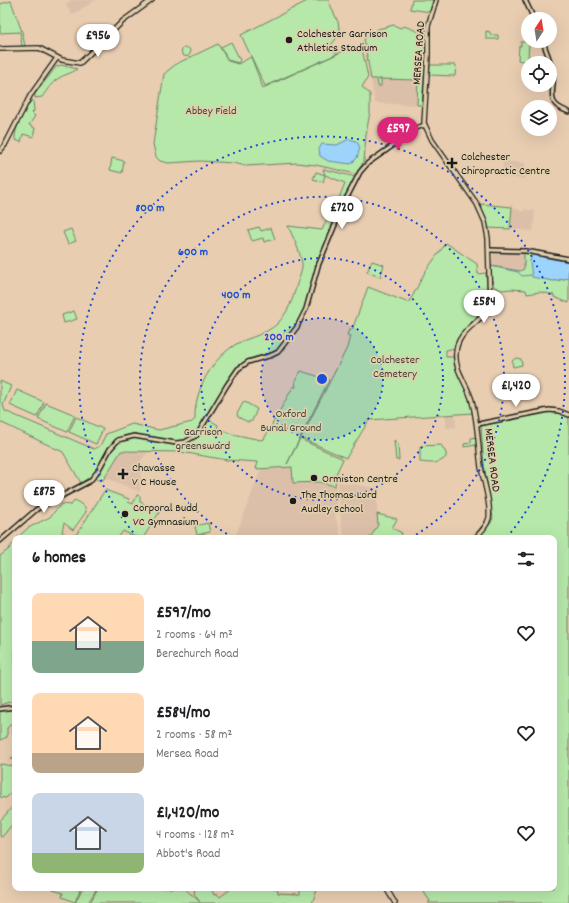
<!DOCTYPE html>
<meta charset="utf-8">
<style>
body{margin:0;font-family:Dekko,sans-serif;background:#f6f6f6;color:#202124;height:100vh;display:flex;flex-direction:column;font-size:15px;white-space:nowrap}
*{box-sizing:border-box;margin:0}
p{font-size:13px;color:#757577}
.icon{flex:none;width:22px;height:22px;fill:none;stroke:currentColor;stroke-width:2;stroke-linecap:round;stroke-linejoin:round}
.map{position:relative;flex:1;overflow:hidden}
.side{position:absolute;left:12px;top:535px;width:545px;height:356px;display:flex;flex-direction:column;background:#fff;border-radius:8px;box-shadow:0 4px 16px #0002}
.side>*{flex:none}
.needle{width:26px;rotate:12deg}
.tools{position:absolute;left:521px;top:12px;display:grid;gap:8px}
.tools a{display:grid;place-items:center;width:36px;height:36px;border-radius:50%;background:#fff;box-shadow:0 4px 16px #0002;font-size:20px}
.price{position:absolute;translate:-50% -34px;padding:0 9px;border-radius:14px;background:#fff;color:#222;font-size:13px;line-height:26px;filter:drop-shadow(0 1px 2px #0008)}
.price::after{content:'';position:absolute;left:50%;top:24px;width:12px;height:9px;margin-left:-6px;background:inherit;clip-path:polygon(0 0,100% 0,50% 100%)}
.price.on{background:#db2777;color:#fff}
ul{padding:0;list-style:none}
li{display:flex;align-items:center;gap:12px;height:100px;padding:0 20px}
li span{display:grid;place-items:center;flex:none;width:112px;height:80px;border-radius:8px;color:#555}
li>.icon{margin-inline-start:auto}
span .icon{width:48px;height:48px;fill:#fffc;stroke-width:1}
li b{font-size:17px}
h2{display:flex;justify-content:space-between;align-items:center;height:48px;padding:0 20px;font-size:17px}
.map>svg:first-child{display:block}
.built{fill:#dcbfa8}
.green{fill:#b6e8a9;stroke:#698262}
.water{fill:#9cd4fc;stroke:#698aa2}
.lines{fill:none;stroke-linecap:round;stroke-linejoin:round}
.stream{stroke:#698aa2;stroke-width:1}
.tertiary-casing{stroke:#1c1c1c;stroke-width:6}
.secondary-casing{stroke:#1c1c1c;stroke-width:6}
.tertiary{stroke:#e1ceac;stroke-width:3}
.secondary{stroke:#e1ceac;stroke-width:3.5}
.ring{fill:none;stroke:#1d4ed8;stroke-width:2;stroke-dasharray:2 4}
.poi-dot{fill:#1c1c1c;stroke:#e1ceac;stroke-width:1.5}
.labels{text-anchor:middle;stroke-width:3.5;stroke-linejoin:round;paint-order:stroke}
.poi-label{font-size:12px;fill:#1c1c1c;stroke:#e1ceac;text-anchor:start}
.street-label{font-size:12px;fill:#1c1c1c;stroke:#e1ceac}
.park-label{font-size:12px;fill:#3b4538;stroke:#e1ceac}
.centre{fill:#1d4ed8;stroke:#e1ceac;stroke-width:2}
.ring-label{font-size:12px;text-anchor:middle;font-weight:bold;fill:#1d4ed8;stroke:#e1ceac;stroke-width:3.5;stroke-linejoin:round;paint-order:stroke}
</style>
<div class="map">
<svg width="569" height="903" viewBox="0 0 569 903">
<rect width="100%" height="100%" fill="#e8cdb1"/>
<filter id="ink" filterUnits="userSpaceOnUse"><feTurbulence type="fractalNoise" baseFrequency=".025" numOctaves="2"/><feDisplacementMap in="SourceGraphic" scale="8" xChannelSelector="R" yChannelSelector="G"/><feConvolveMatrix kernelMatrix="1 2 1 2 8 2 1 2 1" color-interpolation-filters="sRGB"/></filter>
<g filter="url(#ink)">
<path class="built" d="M71,0H96L72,15L65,4Z
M371,79L419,80L417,105L375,103Z
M503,161L525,163L524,179L502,177Z
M512,207L521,211L524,212V209L535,211L533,231L510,229Z
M494,252L524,253V269L520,271H513L491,266Z
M446,415H455L456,427L446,428Z
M121,452H148L141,460L140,492L104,477L111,465Z
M293,467L315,482L335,486L337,509L335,517L339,526L340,538H235L261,469Z
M338,482L377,488V514L379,520L378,525L370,538H349L344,534L341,523Z"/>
<path class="green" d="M309,0H328L338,22L340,34L330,46L337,54L265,86L241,35Z
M412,0H433L430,12L410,9Z
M11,1L22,32L25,46H22L20,32L0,33V4Z
M394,25L400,28L404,26L425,34L426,51L422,105H417L418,80L378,79L381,80V86H378L377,79H371L364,39L378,29Z
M486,31L490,32V35H498V39H486Z
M231,42L240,60L238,63L228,60L221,47Z
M521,42H529L528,60L527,62L518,60L519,46H521Z
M218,44L228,61L238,64L251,57L263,88L348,49H362L368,77L362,87L370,94V111L366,135L364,161L356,174L316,165L297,163L246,166L234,163L200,161L168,163L160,161L156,157L153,144L164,74L176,64Z
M181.5 52a4.5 4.5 0 1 1 9 0a4.5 4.5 0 1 1-9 0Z
M61,65L77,69C71,74 65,74 59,78C52,82 47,90 42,97L35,98V94L56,67Z
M430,65H456L455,76L429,75Z
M33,100L34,111L32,113L35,116L29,125L35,128L33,137L23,134L21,142L15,140C14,127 25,111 31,101Z
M112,158L124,161L122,173L110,170Z
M323,169L356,177L341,207L317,266L303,314L293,330L276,351L247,360L237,368L225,385L206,418L218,425L217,428L232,434L261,440L264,439L293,387H296L295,381L301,371L329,380L287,464L300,439L343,459L336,474L335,486L319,482L293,483L292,467L256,469L258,462L227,460L181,452L121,451L103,480H98L91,476L81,483L63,452L0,422V381L11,386L3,405L5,411L94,449L100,446L106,434L132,424L159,430L192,422L195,419C194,390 212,358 238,343C251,337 266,334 277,324C288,313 293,299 297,284C299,278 303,269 302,263C300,251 293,237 288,226L322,230L332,208L336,206L345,183L325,175L323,182L313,179L316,172L325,175Z
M480,204L512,207L510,229L488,228Z
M259,227L261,231L271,228L275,239L264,242L263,238L252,241L248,230Z
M71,229L76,241L68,244L63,232Z
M446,243L477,264L478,274L486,273L488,305L464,330L455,348L446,350V357H454L468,395L473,413L369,420L346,458L301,438L347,348L350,336L347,335L349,330H352L368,287L409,303L425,272Z
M524,252L535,255L537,278L556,281L568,278L569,270V303L554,297V295L540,292L527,294L526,290L511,289L502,290L494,287L491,277V266L520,271L524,269Z
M372,261L384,265L380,277L367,272Z
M74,311L77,319L64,323L62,315Z
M516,358L521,359L522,365L513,367L512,361Z
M17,390L44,402L37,417L10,405Z
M245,402L257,409L252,421L248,422L238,417L237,414L243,403Z
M46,403L75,415L67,432L38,419Z
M547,412H559L569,416V903H428L430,901L421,888H554V538H476L491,523L493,518L484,465L481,426Z
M76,417L103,429L96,444L69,432Z
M477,437L476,445L464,447V444L471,443V438Z
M394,440L398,444L399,460H396Z
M441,445L446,453V457C438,465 430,463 420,462V446Z
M105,490L129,499L128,502L133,504L137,495L140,496V502L160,511L143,538L133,536L123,531L118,538H72L74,534L76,535Z
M75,500L85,507L86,512L73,530L64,523L62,532L68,536L70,535L69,538H17L28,528L50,517L61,504L71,505Z
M377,514L397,519L392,528L402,533L400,538H370L378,525Z
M208,523L210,532L197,535L195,526Z
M15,541V700L0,705V556L9,549Z
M15,709V742L11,724L7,728V737L0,740V711Z
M12,757H15V794H10L6,798L0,797V764L13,766L15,760L11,759Z
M15,804V821L2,837L0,836V821Z
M57,888H74L80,890L75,902L62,897L63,893L53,890Z
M80,888H97L88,903H75L82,889Z
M98,888H184L200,902L194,894L195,888H211L214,895L217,894L220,897L232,888H277L278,893L297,894H300V890H317L312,903H90Z"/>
<path class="water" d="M349,139L356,141L360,147L357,158L351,164L328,161L320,156L319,149L322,144L337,145Z
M532,255L569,262L568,278L553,281L532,277L530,261Z"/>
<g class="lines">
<path class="stream" d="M491,266L518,272L522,276L531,275"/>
<defs>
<path id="tertiary" d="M525,0L534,19
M543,41C546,52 552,63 553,74C555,94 544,103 569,112
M489,250L526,251L569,259
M478,424L549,410L559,411L569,415
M0,541L37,509L90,481L98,471L110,449L118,440L134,436L176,443L185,442L197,435L227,385L238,369L248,362L272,355L278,352L297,327L306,309L318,266L344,203L360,172L368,163L391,147L404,132L425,125
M0,709L15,707"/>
<path id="secondary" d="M436,0L428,26V56L424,123L432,140L477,204L485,222L488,238L490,304C483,323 457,329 456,353C454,370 468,385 472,401C478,423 478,445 481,467C484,484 491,502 489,518C487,526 481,532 475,538
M0,49L39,48L62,60L80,63L123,21L152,0
M0,151L5,145L30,96L57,58
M386,888L395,903"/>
</defs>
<use href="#tertiary" class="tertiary-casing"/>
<use href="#secondary" class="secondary-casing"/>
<use href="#tertiary" class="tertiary"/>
<use href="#secondary" class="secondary"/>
</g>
</g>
<circle cx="322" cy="379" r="61" fill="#1d4ed8" fill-opacity=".12"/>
<g class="ring">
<circle cx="322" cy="379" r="61"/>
<circle cx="322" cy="379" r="121"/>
<path d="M232 537A182 182 0 1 1 412 537"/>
<path d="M137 537A243 243 0 1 1 507 537"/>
</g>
<g class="poi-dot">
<circle cx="289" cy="40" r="4"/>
<path d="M450 157h4v4h4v4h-4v4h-4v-4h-4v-4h4z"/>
<path d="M121 468h4v4h4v4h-4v4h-4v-4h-4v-4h4z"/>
<circle cx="314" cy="478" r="4"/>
<circle cx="293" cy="501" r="4"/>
<circle cx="125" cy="514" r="4"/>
</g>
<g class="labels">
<g class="poi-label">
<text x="297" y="37">Colchester Garrison<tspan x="297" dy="14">Athletics Stadium</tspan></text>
<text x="461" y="160">Colchester<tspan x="461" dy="14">Chiropractic Centre</tspan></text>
<text x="132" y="471">Chavasse<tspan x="132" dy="14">V C House</tspan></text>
<text x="322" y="482">Ormiston Centre</text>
<text x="301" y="498">The Thomas Lord<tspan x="301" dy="14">Audley School</tspan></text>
<text x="133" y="511">Corporal Budd<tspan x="133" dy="14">VC Gymnasium</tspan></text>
</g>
<g class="street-label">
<text transform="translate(418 53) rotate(-86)" y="4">MERSEA ROAD</text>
<text transform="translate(493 460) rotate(83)" y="4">MERSEA ROAD</text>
</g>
<g class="park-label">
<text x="211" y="114">Abbey Field</text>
<text x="395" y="363">Colchester<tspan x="395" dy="14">Cemetery</tspan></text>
<text x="291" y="417">Oxford<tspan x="291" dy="14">Burial Ground</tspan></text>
<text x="203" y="435">Garrison<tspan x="203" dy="14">greensward</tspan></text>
</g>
</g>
<circle cx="322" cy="379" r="6" class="centre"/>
<g class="ring-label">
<text x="150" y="211">800 m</text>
<text x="193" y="255">600 m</text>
<text x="236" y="298">400 m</text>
<text x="279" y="340">200 m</text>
</g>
</svg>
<div class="tools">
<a><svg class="needle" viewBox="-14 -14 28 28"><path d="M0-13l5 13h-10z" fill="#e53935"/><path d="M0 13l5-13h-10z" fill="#757577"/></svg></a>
<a><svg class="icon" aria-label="locate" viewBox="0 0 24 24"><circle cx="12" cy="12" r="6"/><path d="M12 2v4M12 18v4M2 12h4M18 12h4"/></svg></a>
<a><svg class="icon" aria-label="layers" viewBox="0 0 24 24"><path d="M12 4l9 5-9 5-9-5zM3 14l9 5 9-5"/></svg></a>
</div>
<b class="price" style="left:98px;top:58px">£956</b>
<b class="price on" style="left:398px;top:151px">£597</b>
<b class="price" style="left:342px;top:230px">£720</b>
<b class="price" style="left:484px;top:324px">£584</b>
<b class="price" style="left:516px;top:408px">£1,420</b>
<b class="price" style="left:44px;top:514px">£875</b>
<section class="side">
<h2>6 homes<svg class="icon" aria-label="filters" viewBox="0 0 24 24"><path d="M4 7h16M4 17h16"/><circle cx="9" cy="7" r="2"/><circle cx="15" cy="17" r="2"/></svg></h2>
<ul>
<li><span style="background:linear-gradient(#ffd9b3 60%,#7fa58c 0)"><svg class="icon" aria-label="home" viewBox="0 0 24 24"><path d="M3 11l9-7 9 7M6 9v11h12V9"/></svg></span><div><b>£597/mo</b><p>2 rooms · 64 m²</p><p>Berechurch Road</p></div><svg class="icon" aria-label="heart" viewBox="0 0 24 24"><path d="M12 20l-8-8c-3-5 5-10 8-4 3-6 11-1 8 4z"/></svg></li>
<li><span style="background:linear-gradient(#ffd9b3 75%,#b9a48a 0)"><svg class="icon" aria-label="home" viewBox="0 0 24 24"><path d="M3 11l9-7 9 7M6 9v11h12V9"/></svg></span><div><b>£584/mo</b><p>2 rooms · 58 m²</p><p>Mersea Road</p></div><svg class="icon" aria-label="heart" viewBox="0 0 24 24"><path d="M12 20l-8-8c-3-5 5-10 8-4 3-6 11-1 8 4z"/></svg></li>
<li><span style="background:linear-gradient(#c9d6e8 75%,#8fb573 0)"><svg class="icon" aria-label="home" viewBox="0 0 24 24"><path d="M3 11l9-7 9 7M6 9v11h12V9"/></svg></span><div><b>£1,420/mo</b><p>4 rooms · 128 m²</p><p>Abbot's Road</p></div><svg class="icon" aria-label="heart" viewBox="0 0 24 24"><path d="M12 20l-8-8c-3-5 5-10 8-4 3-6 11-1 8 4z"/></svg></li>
</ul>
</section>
</div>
